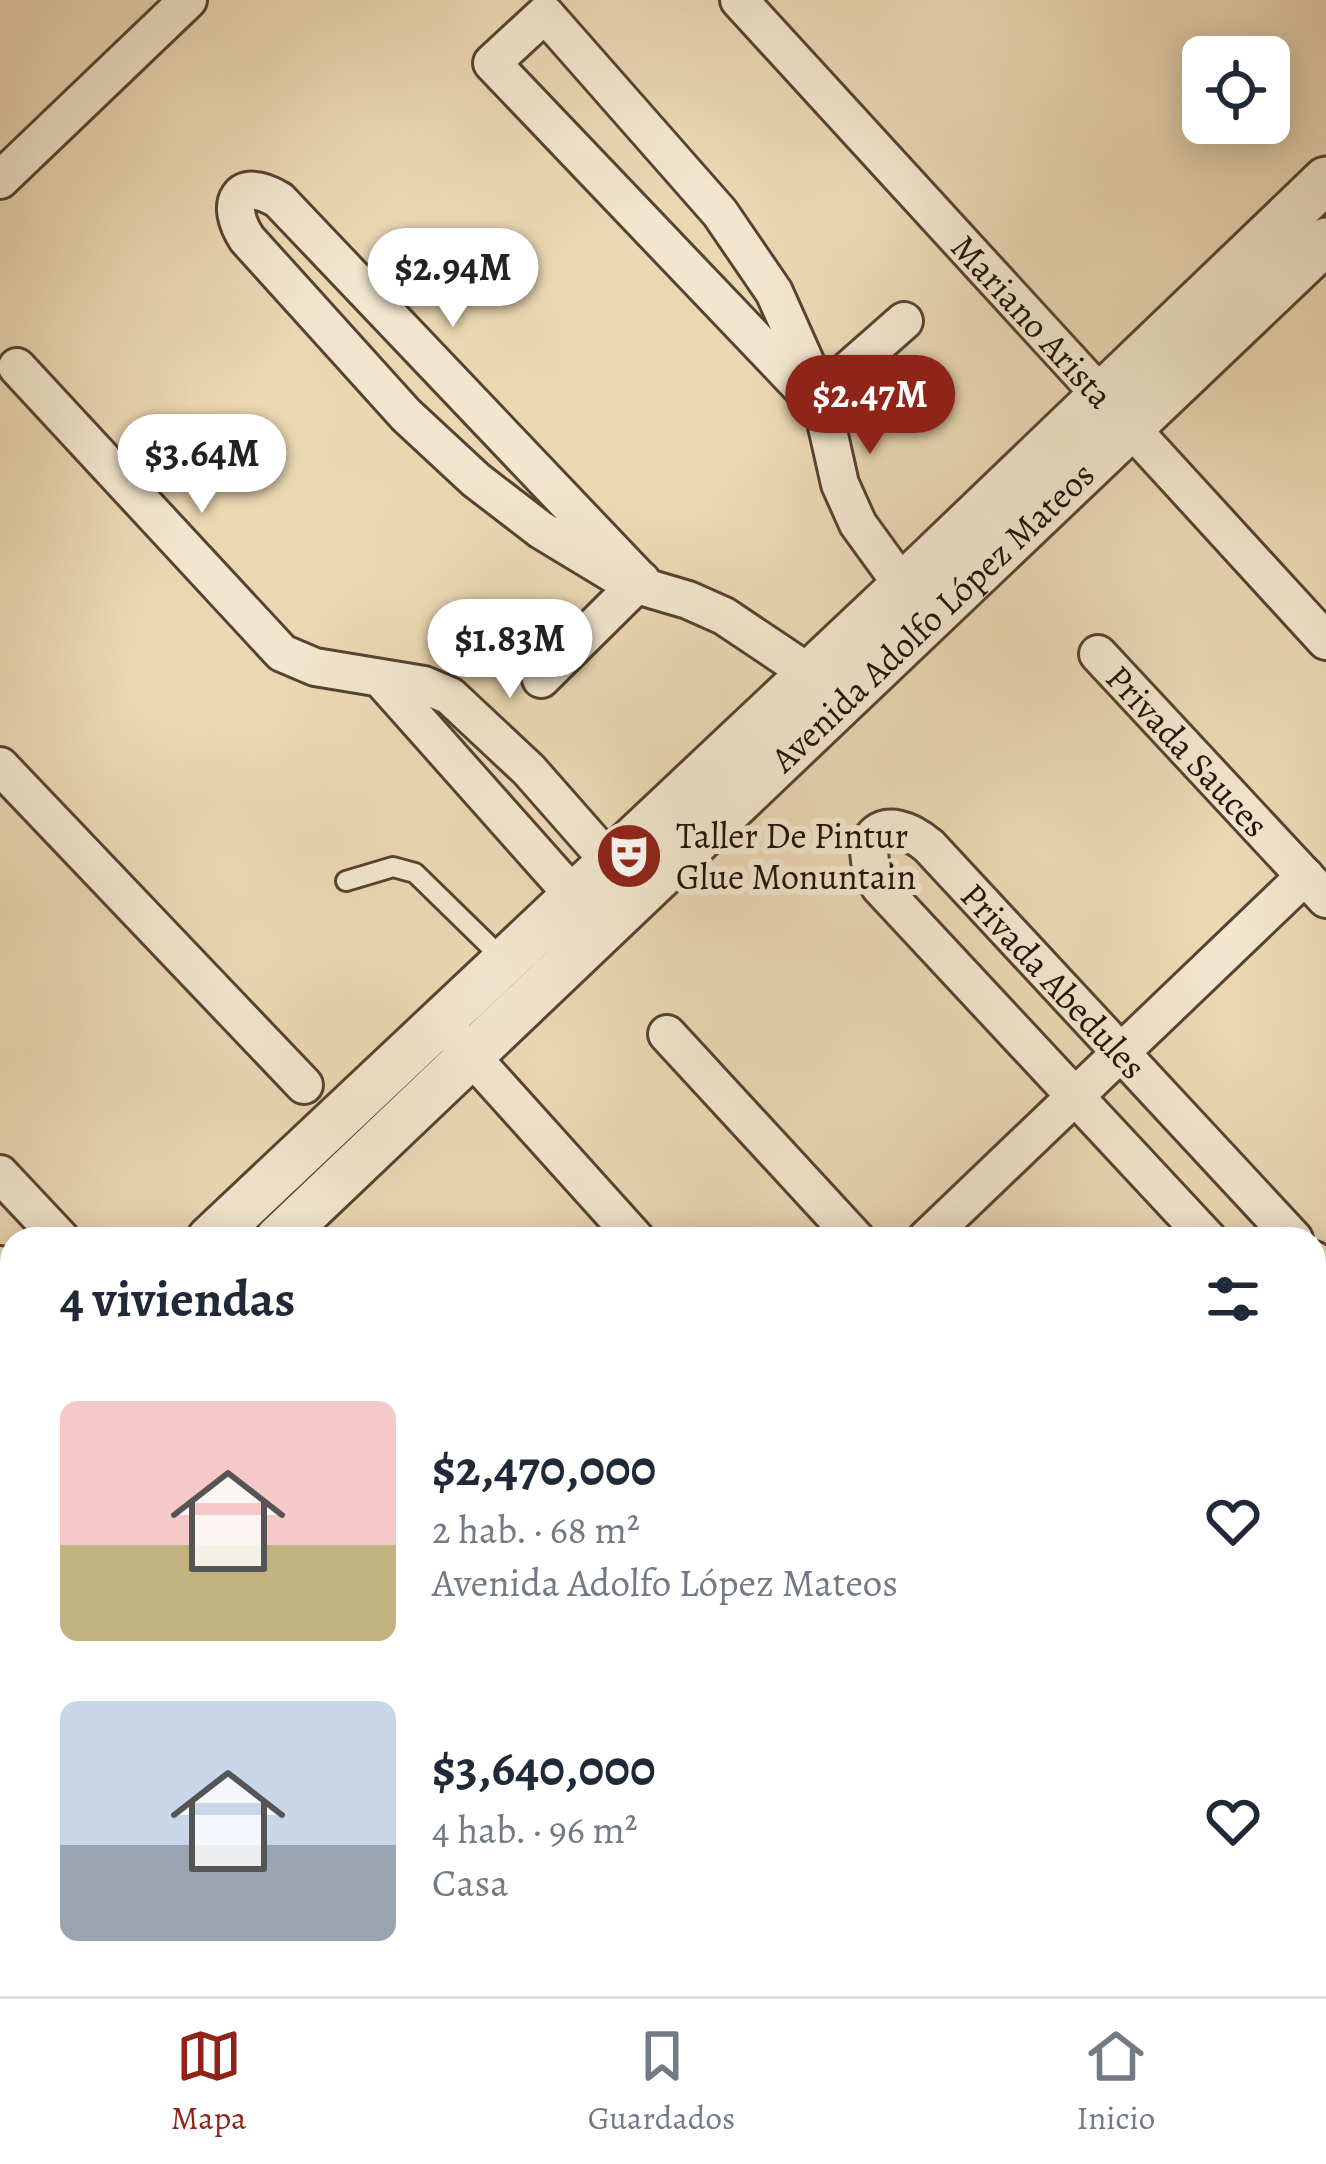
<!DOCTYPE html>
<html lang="es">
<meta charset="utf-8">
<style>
body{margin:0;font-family:Alegreya,serif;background:#f6f6f7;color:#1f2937;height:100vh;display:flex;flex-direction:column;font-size:45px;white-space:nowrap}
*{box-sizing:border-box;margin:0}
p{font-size:39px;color:#747a83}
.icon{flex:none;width:66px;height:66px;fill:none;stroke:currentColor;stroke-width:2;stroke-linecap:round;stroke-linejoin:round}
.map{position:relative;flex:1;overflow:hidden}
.details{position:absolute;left:0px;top:1227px;width:1326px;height:771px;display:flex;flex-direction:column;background:#fff;border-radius:36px 36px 0 0;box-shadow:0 6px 30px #0003}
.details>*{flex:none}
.controls{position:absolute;left:1182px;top:36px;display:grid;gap:24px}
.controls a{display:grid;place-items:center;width:108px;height:108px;border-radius:18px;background:#fff;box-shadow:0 6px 30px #0003;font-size:60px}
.price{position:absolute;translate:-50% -102px;padding:0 27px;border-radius:42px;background:#fff;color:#222;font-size:39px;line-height:78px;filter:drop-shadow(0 3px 6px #0008)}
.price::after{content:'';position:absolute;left:50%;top:72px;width:36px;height:27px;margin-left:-18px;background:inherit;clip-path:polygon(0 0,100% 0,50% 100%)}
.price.current{background:#8f2418;color:#fff}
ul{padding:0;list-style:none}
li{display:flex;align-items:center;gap:36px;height:300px;padding:0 60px}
li span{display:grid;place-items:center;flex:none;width:336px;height:240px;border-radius:18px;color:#555}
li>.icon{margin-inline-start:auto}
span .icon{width:144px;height:144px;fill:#fffc;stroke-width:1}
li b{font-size:51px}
h2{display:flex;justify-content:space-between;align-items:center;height:144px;padding:0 60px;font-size:51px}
.tabs{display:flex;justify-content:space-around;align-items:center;height:168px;border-top:3px solid #e0e1e3;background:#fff;font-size:33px;color:#747a83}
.tabs a{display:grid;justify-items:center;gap:6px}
.tabs .current{color:#8f2418}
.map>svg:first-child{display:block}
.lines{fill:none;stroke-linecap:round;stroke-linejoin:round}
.service-casing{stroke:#574331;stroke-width:24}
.minor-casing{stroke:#574331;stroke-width:42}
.tertiary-casing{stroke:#574331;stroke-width:51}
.service{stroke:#f2e6ce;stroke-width:18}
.minor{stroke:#f2e6ce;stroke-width:36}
.tertiary{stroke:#f2e6ce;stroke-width:45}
.labels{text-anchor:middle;stroke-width:12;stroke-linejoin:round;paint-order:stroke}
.street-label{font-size:36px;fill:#261106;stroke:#f2e6ce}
.poi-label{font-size:36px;fill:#261106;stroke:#f2e6ce;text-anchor:start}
</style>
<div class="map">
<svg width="1326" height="1996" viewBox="0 0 1326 1996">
<rect width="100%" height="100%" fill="#ebd8b3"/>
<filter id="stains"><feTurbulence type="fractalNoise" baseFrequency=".00167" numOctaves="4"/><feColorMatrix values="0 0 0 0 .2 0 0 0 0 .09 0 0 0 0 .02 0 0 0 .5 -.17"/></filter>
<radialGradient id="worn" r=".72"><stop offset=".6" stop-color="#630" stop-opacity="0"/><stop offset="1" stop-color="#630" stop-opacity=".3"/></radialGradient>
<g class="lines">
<defs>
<path id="service" d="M346,881L393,867L415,873L504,960"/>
<g id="minor">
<path id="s1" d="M739,0L1326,641"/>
<path d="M0,180L188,0"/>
<path d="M17,367L282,653L315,667L424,685L450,696L529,770L609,861"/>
<path d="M812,402L904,321"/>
<path d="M822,409L492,63L545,14L720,213L774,292L820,395L840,484L858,524L903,586"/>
<path d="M646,586L279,200C238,175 224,204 247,239L406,415L476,480L541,530L627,582L688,600L724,616L809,673"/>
<path id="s2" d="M1098,654L1326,899"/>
<path d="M381,679L573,895"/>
<path d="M541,679L641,580"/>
<path d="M0,766L304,1085"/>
<path d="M667,1034L856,1239"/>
<path d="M454,1037L636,1239"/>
<path d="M0,1174L61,1239"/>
<path d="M926,1239L1305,876"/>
<path id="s3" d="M1208,1239L880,887C851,835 885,809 929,846L1294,1239"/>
<path d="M1314,1260L1326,1273"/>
<path d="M0,1265L12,1278"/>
<path d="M1314,1353L1326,1366"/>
<path d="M0,1670L12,1682"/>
<path d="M1314,1731L1326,1744"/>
<path d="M0,1891L12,1904"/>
<path d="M0,1961L12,1974"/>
<path d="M1314,1981L1326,1993"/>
<path d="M88,1986L97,1996"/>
<path d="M305,1986L314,1996"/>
<path d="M655,1986L664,1996"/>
<path d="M756,1986L766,1996"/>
<path d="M1100,1986L1110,1996"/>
</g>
<g id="tertiary">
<path d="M210,1239L903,586L1326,180"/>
<path id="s4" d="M278,1239L1326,241"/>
<path d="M0,1435L12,1424"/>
<path d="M0,1500L12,1488"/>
</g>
</defs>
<use href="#service" class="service-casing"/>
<use href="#minor" class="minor-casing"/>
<use href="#tertiary" class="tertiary-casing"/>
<use href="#service" class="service"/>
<use href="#minor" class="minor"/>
<use href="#tertiary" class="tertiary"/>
</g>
<defs>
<symbol id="theatre-disc" viewBox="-11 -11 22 22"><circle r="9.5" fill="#8f2418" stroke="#f2e6ce"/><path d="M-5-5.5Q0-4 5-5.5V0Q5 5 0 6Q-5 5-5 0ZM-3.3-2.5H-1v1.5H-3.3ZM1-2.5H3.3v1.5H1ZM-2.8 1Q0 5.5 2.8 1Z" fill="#fff"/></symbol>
</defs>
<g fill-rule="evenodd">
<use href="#theatre-disc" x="591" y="818" width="76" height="76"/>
</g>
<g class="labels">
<g class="street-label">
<text dy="13" stroke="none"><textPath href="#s1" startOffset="435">Mariano Arista</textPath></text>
<text dy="13" stroke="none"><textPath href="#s4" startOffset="903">Avenida Adolfo López Mateos</textPath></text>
<text dy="13" stroke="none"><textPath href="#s2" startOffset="132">Privada Sauces</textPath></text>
<text dy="13" stroke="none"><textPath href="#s3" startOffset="780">Privada Abedules</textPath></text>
</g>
<g class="poi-label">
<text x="676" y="848">Taller De Pintur<tspan x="676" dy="41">Glue Monuntain</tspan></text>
</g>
</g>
<rect width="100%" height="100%" filter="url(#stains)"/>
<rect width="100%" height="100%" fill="url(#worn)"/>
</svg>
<div class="controls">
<a><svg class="icon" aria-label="locate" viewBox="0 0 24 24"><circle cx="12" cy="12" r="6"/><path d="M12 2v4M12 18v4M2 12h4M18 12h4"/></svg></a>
</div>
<b class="price" style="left:453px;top:330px">$2.94M</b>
<b class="price current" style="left:870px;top:457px">$2.47M</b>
<b class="price" style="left:202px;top:516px">$3.64M</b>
<b class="price" style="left:510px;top:701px">$1.83M</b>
<section class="details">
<h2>4 viviendas<svg class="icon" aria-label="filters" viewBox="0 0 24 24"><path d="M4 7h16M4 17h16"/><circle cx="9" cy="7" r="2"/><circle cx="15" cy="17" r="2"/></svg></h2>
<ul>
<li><span style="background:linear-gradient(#f6c9c9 60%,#c2b280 0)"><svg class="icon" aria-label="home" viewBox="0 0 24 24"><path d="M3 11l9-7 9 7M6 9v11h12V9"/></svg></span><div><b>$2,470,000</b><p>2 hab. · 68 m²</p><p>Avenida Adolfo López Mateos</p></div><svg class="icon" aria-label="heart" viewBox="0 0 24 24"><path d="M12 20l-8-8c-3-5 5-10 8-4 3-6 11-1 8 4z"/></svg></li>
<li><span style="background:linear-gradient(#c9d6e8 60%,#9aa5b1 0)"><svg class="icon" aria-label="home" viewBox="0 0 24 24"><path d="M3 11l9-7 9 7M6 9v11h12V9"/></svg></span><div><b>$3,640,000</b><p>4 hab. · 96 m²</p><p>Casa</p></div><svg class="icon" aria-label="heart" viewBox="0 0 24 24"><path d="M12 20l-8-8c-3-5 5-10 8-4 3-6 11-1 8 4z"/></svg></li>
</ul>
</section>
</div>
<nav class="tabs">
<a class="current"><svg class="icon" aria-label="map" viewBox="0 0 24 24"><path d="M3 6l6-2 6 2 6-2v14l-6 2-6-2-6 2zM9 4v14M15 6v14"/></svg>Mapa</a>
<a><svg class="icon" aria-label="saved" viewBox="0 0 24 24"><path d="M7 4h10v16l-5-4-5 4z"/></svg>Guardados</a>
<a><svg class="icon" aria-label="home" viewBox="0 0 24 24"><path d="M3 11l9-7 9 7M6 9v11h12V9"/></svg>Inicio</a>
</nav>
